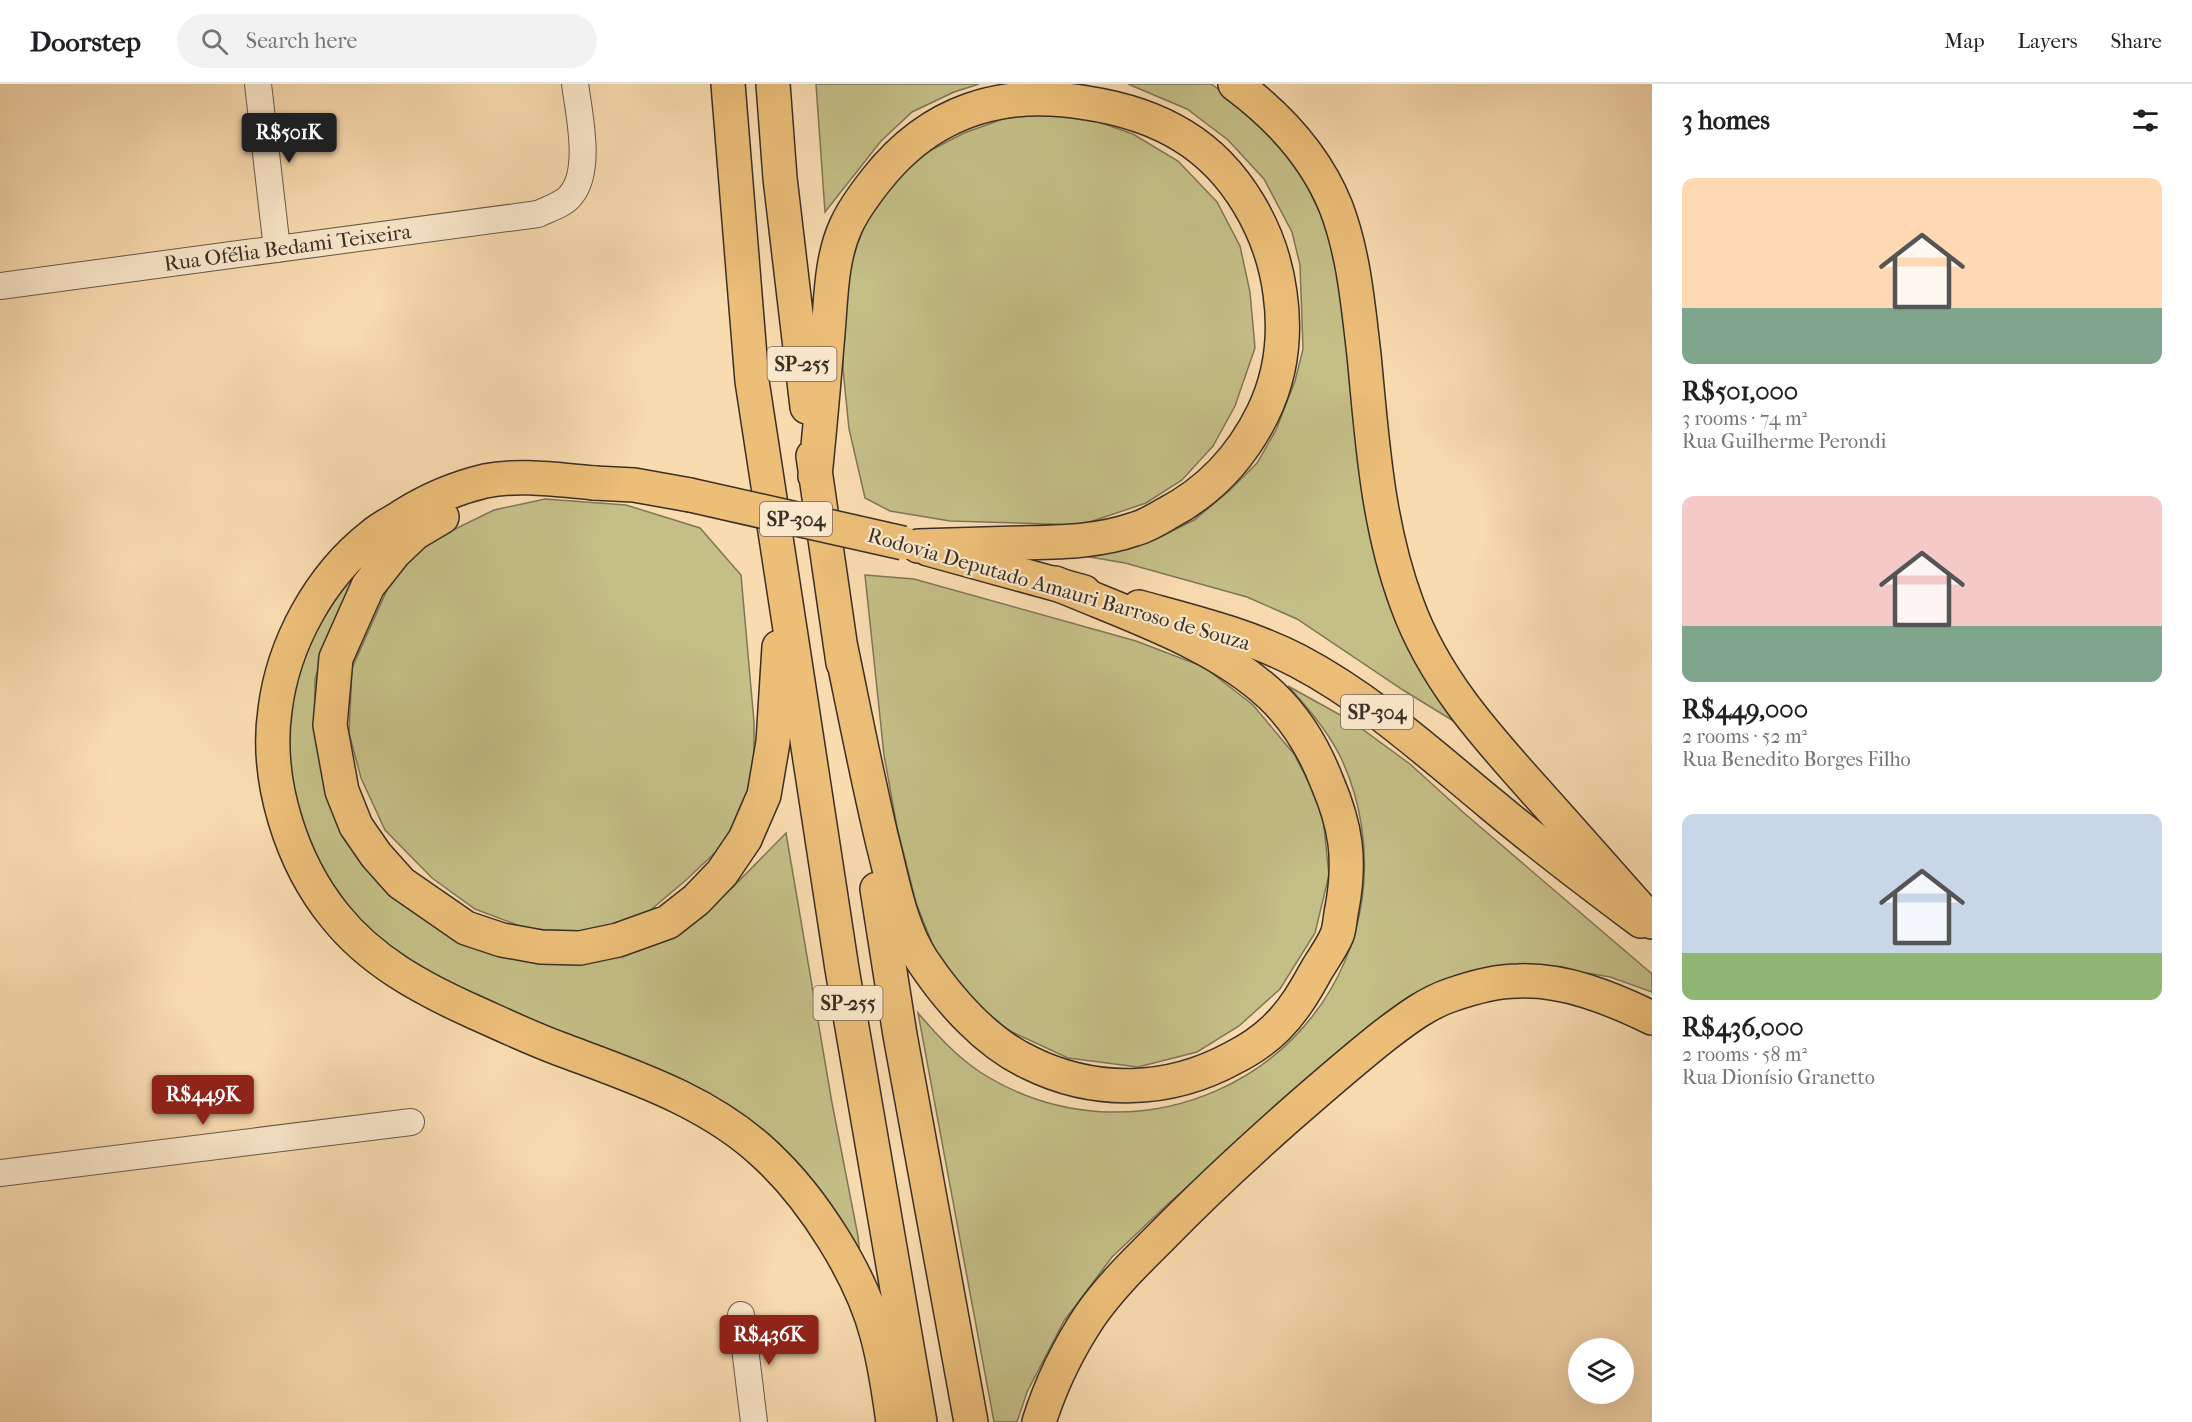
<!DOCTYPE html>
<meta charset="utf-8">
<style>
body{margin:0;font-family:"IM FELL French Canon",serif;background:#f2f2f2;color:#202124;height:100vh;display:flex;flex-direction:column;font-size:22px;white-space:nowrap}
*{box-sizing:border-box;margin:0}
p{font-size:20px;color:#757577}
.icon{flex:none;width:33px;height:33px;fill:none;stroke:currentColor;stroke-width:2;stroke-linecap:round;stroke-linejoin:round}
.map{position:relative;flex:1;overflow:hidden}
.details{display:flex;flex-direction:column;background:#fff;width:540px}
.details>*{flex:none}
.tools{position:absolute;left:1568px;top:1254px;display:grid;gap:12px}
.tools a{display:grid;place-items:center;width:66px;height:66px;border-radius:50%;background:#fff;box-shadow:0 6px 24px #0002;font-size:30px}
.price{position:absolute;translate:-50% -51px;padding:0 14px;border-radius:6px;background:#8f2418;color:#fff;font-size:20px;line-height:39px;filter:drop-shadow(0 2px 3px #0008)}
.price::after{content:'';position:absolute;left:50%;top:36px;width:18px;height:14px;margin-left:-9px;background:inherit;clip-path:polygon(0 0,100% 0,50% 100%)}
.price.current{background:#222;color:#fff}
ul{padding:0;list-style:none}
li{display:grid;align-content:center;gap:12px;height:318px;padding:0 30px}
li span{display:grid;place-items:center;height:186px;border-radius:12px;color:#555}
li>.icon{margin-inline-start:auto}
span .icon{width:108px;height:108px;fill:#fffc;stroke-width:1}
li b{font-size:26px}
h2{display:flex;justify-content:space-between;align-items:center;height:72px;padding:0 30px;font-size:26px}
header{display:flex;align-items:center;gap:36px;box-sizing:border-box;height:84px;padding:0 30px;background:#fff;border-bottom:2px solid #e0e0e0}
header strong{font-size:28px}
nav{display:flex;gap:33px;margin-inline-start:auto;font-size:21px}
.search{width:420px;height:54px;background:#f2f2f2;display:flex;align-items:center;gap:15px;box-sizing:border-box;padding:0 21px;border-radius:33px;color:#757577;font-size:22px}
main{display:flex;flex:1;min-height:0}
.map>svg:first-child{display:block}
.green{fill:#c4be87;stroke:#7f7656;stroke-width:1.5}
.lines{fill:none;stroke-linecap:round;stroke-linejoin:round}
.minor-casing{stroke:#6a5a48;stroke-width:28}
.primary-casing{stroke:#3a2f25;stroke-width:36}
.motorway-casing{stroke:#3a2f25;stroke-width:36}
.minor{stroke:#fbe8cc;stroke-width:26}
.primary{stroke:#ecbe78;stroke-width:33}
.motorway{stroke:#ecbe78;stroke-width:33}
.primary-bridge-casing{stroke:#3a2f25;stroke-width:36;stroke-linecap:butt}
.primary-bridge{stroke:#ecbe78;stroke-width:33}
.labels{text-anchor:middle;stroke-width:4.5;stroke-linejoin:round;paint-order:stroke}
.shield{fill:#fbe8cc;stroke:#746657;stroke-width:1.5}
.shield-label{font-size:20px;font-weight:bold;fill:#3a2f25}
.street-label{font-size:21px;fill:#3a2f25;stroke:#fbe8cc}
</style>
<header>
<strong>Doorstep</strong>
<div class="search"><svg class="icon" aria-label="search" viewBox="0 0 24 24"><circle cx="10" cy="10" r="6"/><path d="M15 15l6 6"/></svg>Search here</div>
<nav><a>Map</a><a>Layers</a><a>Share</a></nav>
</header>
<main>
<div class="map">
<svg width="1652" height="1338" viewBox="0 0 1652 1338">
<rect width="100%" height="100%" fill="#f9dbb0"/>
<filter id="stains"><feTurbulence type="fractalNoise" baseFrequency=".00333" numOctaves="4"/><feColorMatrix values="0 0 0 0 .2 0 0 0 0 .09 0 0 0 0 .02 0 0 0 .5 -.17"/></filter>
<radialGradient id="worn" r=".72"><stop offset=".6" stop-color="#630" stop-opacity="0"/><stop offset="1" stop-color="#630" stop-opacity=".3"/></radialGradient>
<path class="green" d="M816,0H979L954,8L912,28L881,57L825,128Z
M1128,0H1211L1234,16L1276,53L1304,96L1325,139L1339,193L1369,414L1473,649L1403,606L1297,535L1247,513L1125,479L1072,470L1160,453L1194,436L1228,408L1257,379L1276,346L1295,297L1303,265L1300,181L1292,148L1264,95L1228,56L1187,25Z
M1017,30H1076L1133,50L1178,77L1217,118L1240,162L1250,208L1255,264L1235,322L1213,362L1182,396L1146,419L1081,441L950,437L890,427L865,414L849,345L843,285V178L872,118L914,75L964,49Z
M545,415L626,421L700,444L741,491L754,638V679L745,718L721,763L686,796L647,829L589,848L528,845L475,825L432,794L385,746L361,694L349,649L352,584L387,506L414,465L494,426Z
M383,455L330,548L315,595V634L336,729L518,870L706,826L733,803L786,749L832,1019L858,1152L862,1191L800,1088L514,930L411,880L367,843L336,812L293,730L285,629L318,528Z
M865,491L914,495L1136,557L1204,583L1253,621L1294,670L1322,724L1329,791L1315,849L1280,905L1239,942L1197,968L1138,983L1068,974L1012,948L971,920L938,874L916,819L897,743L884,671Z
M1288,602L1351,637L1410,680L1464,729L1652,890V908L1610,893L1564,885L1427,907L1385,929L1170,1118L1112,1173L1064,1237L1027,1308L1017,1338H994L918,929C937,951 956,972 980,988C1133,1086 1335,995 1362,816C1369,767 1361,714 1339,670C1326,645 1307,623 1288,602Z"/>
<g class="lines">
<defs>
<g id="minor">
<path d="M258,0L277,165"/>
<path id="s1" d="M0,202L538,130C548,125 565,120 571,111C592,86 579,30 575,0"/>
<path d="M0,1089L411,1038"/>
<path d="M741,1231L754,1338"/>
</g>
<path id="primary" d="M594,399L634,401L690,411
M928,465L1084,508
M1139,523C1193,538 1248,551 1298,577C1370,615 1429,669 1491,720C1540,761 1590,799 1641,837"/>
<path id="motorway" d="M728,0L752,297L842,885L920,1338
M773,0L780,94L807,323
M1235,0C1278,32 1316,73 1336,123C1354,170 1358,221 1364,271C1372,354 1377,440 1407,520C1434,595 1486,652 1539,711C1577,753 1614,796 1652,838
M813,372L843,579
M815,392C820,344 824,297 828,249C831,214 831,174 846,142C853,126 865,110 876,96C930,27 1002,4 1087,19C1120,24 1154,34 1183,52C1237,85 1272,148 1280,209C1286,251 1281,292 1263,329C1241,374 1210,407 1166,430C1156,436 1146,442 1135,445C1098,458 1060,458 1021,459C986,460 952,461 918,462
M594,399C558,396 520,390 485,397C456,404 428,416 404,431C394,438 382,443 373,451C320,492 283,560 275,626C265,696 291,778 335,832C371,877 421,904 472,927C501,940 530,954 560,965C632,992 710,1017 767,1072C813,1115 861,1190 877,1251C885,1280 889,1309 893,1338
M442,433L415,449L394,469L368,502L336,574L330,641L342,707L356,742L376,771L401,799L466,844L502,856L541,863L580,864L618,856L668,838L696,816L722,789L745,755L764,711L773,658L779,563
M840,559C854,626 867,693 883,760C893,798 900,842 922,876C948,915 986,959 1030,979C1095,1011 1169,1009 1233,974C1249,966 1265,955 1277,943C1294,926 1305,907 1316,887C1323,875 1332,863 1337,851C1340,843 1340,833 1342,824C1351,776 1346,742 1327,698C1315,667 1296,635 1272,612C1215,558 1127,530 1055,499
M877,805L900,951L971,1338
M1039,1338C1051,1300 1068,1265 1090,1232C1110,1203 1135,1179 1160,1154C1201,1112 1244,1072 1288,1033C1320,1005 1352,977 1385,951C1406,935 1427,919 1451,911C1471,904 1496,897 1518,897C1564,895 1611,914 1652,934"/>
</defs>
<use href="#minor" class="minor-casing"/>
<use href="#primary" class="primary-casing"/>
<use href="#motorway" class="motorway-casing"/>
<use href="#minor" class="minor"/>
<use href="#primary" class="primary"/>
<use href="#motorway" class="motorway"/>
<defs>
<path id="primary-bridge" d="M690,411L903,459"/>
</defs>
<use href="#primary-bridge" class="primary-bridge-casing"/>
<use href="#primary-bridge" class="primary-bridge"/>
</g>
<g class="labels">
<g class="shield">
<rect x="767.5" y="263" width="69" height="34" rx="4.5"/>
<rect x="760" y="418" width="72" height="34" rx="4.5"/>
<rect x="1341" y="611" width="72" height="34" rx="4.5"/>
<rect x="813.5" y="902" width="69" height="34" rx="4.5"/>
</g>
<g class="shield-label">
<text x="802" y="287">SP-255</text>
<text x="796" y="442">SP-304</text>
<text x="1377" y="635">SP-304</text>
<text x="848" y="926">SP-255</text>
</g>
<g class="street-label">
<text dy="7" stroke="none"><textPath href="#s1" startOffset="290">Rua Ofélia Bedami Teixeira</textPath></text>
<text transform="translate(1059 505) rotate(16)" y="7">Rodovia Deputado Amauri Barroso de Souza</text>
</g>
</g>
<rect width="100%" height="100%" filter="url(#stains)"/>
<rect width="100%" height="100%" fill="url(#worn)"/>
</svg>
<div class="tools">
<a><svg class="icon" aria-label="layers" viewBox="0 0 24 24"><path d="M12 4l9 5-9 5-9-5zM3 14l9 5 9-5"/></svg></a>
</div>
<b class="price current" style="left:289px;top:80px">R$501K</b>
<b class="price" style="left:203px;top:1042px">R$449K</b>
<b class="price" style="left:769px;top:1282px">R$436K</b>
</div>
<section class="details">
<h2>3 homes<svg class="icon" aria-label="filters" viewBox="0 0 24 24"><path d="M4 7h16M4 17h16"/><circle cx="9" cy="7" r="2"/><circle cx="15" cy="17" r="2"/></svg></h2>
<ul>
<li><span style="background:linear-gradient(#ffd9b3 70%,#7fa58c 0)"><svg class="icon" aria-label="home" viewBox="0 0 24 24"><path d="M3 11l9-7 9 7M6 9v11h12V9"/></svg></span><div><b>R$501,000</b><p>3 rooms · 74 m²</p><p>Rua Guilherme Perondi</p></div></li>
<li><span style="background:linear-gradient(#f6c9c9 70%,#7fa58c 0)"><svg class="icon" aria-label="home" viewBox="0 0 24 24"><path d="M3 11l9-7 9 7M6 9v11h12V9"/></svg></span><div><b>R$449,000</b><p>2 rooms · 52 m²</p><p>Rua Benedito Borges Filho</p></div></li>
<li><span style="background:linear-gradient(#c9d6e8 75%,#8fb573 0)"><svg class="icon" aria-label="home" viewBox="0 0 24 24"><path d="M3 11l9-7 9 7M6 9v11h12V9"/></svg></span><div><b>R$436,000</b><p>2 rooms · 58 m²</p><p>Rua Dionísio Granetto</p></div></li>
</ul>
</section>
</main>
